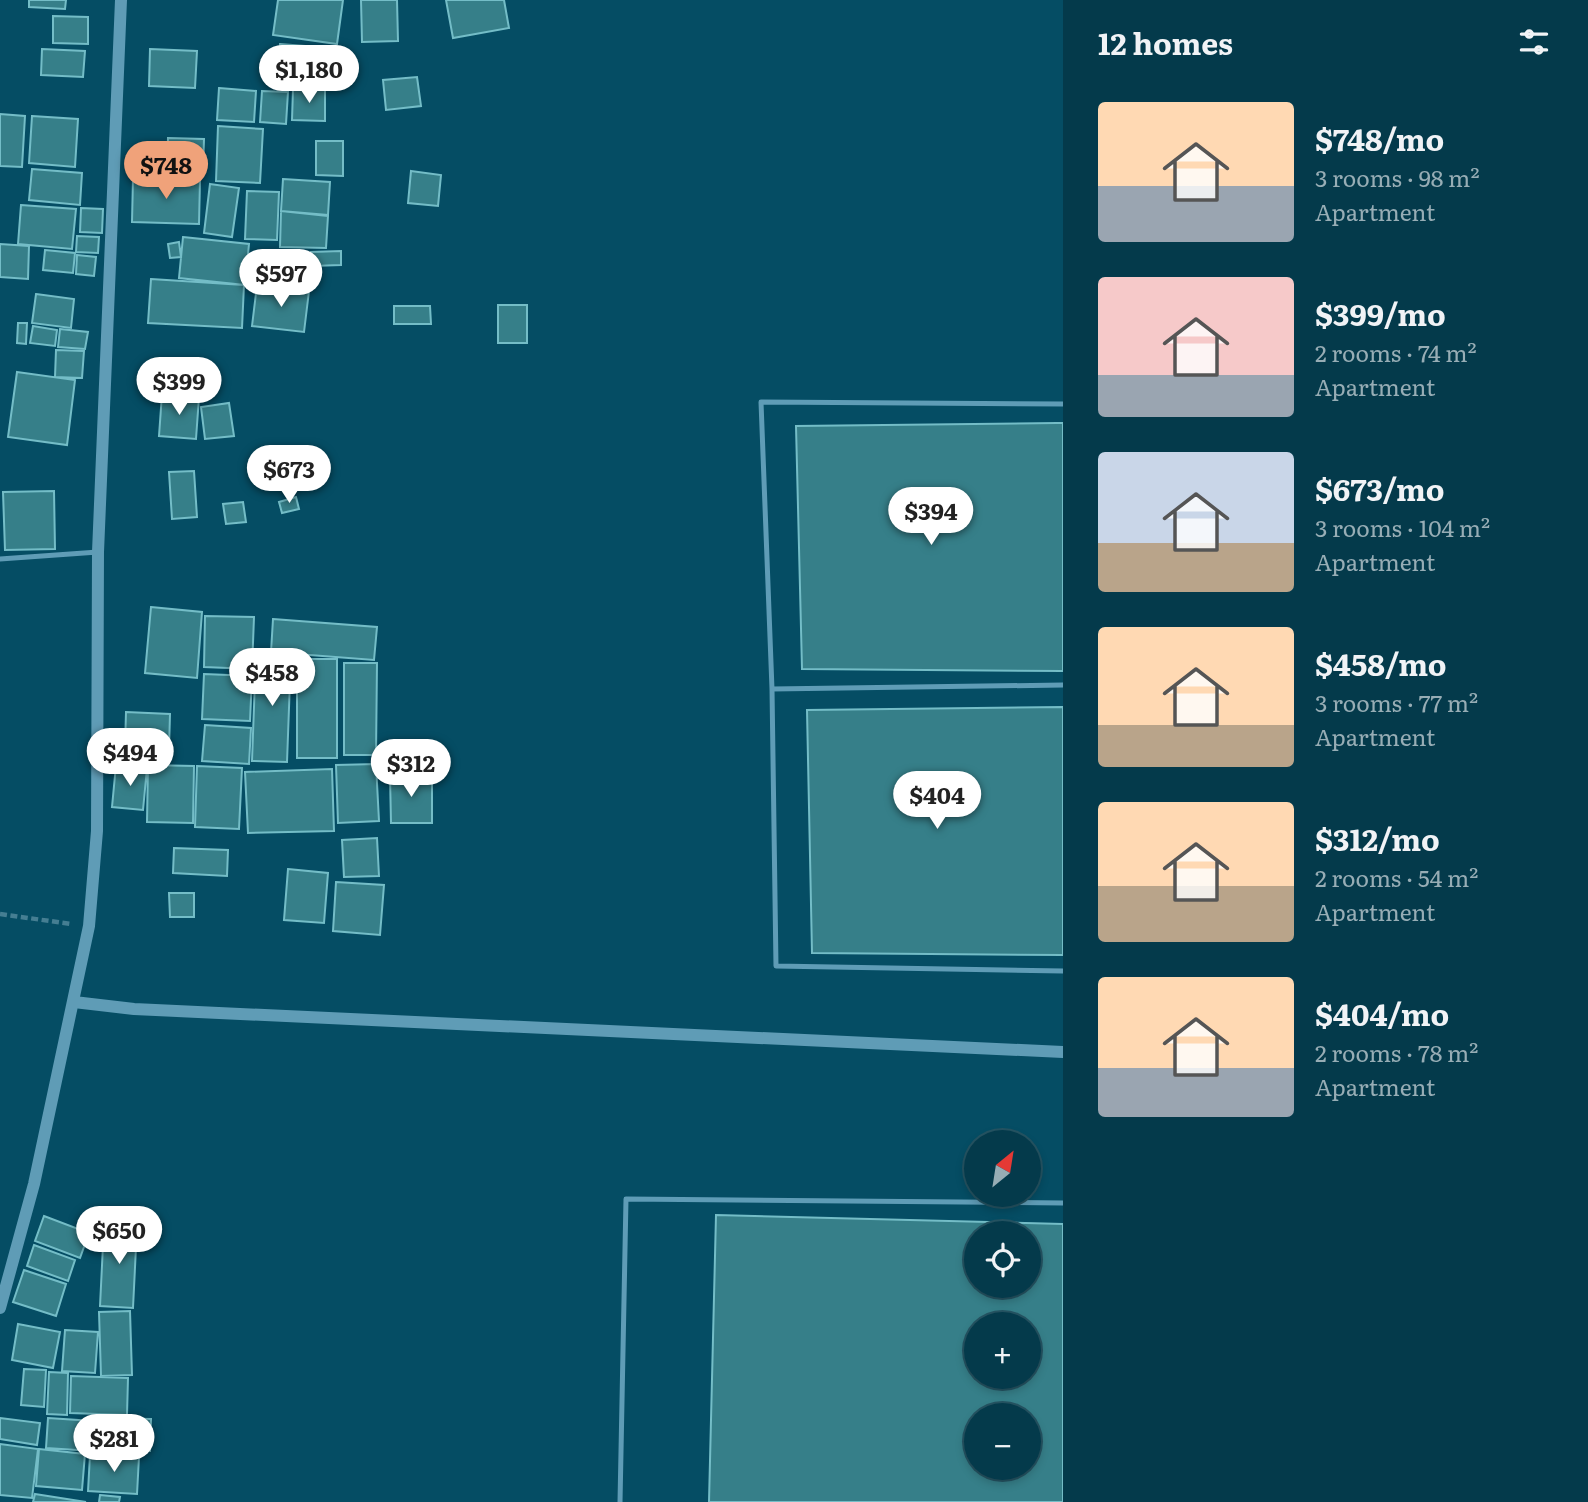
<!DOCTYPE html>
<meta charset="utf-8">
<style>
body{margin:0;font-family:Literata,serif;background:#0d4152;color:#f1f3f6;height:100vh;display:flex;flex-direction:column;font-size:26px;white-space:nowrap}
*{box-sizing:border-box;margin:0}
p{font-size:23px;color:#97adb5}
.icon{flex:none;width:38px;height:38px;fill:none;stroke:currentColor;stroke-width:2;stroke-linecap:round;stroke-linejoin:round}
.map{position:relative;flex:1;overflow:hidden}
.panel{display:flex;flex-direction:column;background:#043a4b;width:525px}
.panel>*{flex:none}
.needle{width:46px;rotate:30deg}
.fabs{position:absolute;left:964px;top:1130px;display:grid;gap:14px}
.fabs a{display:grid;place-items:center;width:77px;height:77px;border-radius:50%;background:#043a4b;box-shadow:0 4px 10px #0003,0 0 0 2px #255463;font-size:35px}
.price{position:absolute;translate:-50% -60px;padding:0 16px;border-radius:24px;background:#fff;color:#222;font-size:23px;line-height:46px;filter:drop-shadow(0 2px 4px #0008)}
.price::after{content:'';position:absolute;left:50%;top:42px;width:21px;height:16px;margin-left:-10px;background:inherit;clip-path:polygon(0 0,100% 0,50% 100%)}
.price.active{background:#f0a27a;color:#111}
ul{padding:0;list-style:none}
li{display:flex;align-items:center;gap:21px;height:175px;padding:0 35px}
li span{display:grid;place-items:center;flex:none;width:196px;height:140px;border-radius:7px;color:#555}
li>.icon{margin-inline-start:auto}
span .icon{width:84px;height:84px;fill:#fffc;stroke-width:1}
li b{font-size:30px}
h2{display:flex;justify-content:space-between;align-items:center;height:84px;padding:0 35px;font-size:30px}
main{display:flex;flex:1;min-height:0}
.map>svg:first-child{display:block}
.building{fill:#367f89;stroke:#74bdc7;stroke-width:2;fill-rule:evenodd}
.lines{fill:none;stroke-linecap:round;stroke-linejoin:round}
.path{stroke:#457e92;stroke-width:4.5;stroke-dasharray:7 3.5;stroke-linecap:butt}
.service{stroke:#5f9cb6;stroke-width:5}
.tertiary{stroke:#5f9cb6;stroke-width:12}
</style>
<main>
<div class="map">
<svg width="1063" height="1502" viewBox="0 0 1063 1502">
<rect width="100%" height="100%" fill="#054d64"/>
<path class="building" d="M29,0H66L65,9L29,7Z
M278,0H343L337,44L273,35Z
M361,0H397L398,41L362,42Z
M446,0H504L509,28L453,38Z
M53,16L88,17V44L53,43Z
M280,44L330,48L328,86L277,82Z
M42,49L85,51L83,77L41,75Z
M150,49L197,51L195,88L149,86Z
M417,77L421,106L386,110L383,80Z
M219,88L256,91L254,122L217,120Z
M293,89L325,90V121L292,120Z
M262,91L288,92L286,124L260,122Z
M0,114L25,116L22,167L0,166Z
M32,116L78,119L75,167L29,163Z
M218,126L263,129L260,183L216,181Z
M168,138L204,139L203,172L167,171Z
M316,141H343V176L316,175Z
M32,169L82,173L80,205L29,200Z
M411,171L441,175L438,206L408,203Z
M133,178L200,180L199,224L132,222Z
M283,179L330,182L328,215L281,211Z
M210,184L239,188L232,237L204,233Z
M247,191L279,192L277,240L245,239Z
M21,205L76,209L72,249L18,244Z
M81,208L103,209L102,233L80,232Z
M281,211L328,216L326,248L280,247Z
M77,236L99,237L98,253L76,252Z
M183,237L249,244L245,285L179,278Z
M179,242L181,257L170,258L168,244Z
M0,244L29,246L28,279L0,277Z
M45,250L75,253L73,273L43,270Z
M341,251V265L312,266L311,252Z
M77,255L96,257L94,276L76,274Z
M151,279L244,285L242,328L148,323Z
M257,285L309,291L304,332L252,326Z
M36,294L74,299L71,328L32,323Z
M498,305H527V343H498Z
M394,306H430L431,324H394Z
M18,323H27L26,344L17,343Z
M33,326L57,330L55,346L30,343Z
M60,329L88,332L85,349L58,347Z
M56,350L84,351L82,378L55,377Z
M17,372L75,380L67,445L8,437Z
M162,394L199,397L196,439L159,436Z
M229,403L234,436L205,439L201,407Z
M1057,423H1063V671L802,669L796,426Z
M194,471L197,517L172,519L169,472Z
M54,491L55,549L5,550L3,492Z
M296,497L299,509L282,513L279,502Z
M243,502L246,522L226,524L223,504Z
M151,607L202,612L197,678L145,673Z
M205,616L254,617L252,669L204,667Z
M273,619L377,627L374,660L271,652Z
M256,653L291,654L287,762L252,761Z
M297,659H337V758H297Z
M344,663H377L376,755H344Z
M204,674L252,676L250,721L202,719Z
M1063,707V955L812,953L807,710Z
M126,712L170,714L169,749L125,747Z
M205,725L251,728L249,764L202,761Z
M376,764L379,821L338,823L336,765Z
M116,765L147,768L143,810L112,807Z
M148,765L194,766L193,823L147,822Z
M197,766L242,768L239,829L195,827Z
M332,769L334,831L248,833L245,772Z
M390,776H432V823H391Z
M377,838L379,876L344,877L342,840Z
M174,848L228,850L227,876L173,873Z
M288,869L328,873L324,923L284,920Z
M336,882L384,885L380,935L333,931Z
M169,893H194V917H170Z
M716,1215L1063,1224V1502H709ZM976,1234H1029V1286H976ZM976,1325H1029V1377H976ZM976,1416H1029V1468H976Z
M44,1216L89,1233L80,1258L35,1241Z
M104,1225L137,1227L133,1308L100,1306Z
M34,1245L75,1260L68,1281L27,1266Z
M24,1270L66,1284L56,1316L13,1302Z
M130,1311L132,1375L101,1376L99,1312Z
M18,1324L60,1332L53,1368L12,1360Z
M65,1330L98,1332L95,1373L62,1371Z
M24,1369L46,1370L44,1407L21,1405Z
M49,1372L68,1373L67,1415L47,1414Z
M71,1376L128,1378L127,1415L70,1413Z
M0,1418L40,1423L37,1445L0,1439Z
M48,1418L93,1421L92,1451L46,1448Z
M100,1418L151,1419L150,1451L99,1449Z
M0,1444L38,1449L32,1498L0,1495Z
M39,1449L85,1454L82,1490L36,1486Z
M90,1455L139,1457L137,1494L88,1491Z
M35,1494L86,1502H33Z
M100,1495L120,1497L119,1502H99Z"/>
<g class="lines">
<path class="path" d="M0,914L71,924"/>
<path class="service" d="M1063,404L761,402L772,689L1063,685
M0,559L98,552
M772,689L776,966L1063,971
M620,1502L626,1199L1063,1203"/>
<path class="tertiary" d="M74,1002L134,1009L1063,1052
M0,1308L34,1184L89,926L97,831L98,552L121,0"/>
</g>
</svg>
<div class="fabs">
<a><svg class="needle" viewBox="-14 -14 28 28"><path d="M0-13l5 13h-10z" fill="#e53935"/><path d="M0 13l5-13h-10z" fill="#97adb5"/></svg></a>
<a><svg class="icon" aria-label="locate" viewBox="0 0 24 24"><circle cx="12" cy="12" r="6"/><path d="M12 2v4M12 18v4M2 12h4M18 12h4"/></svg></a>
<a>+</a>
<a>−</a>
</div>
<b class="price" style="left:309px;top:105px">$1,180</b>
<b class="price active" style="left:166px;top:201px">$748</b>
<b class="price" style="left:281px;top:309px">$597</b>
<b class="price" style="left:179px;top:417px">$399</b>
<b class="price" style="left:289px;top:505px">$673</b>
<b class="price" style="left:931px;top:547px">$394</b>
<b class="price" style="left:272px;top:708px">$458</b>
<b class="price" style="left:130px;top:788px">$494</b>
<b class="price" style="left:411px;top:799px">$312</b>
<b class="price" style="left:937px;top:831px">$404</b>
<b class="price" style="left:119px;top:1266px">$650</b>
<b class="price" style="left:114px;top:1474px">$281</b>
</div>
<section class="panel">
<h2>12 homes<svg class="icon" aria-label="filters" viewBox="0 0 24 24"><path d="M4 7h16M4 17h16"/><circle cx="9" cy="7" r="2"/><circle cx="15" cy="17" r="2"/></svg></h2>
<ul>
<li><span style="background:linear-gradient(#ffd9b3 60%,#9aa5b1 0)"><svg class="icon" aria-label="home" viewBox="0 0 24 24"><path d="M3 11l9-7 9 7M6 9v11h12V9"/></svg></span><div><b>$748/mo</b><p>3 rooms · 98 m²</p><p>Apartment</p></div></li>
<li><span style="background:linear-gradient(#f6c9c9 70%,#9aa5b1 0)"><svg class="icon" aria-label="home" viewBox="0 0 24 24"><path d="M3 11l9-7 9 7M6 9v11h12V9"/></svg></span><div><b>$399/mo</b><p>2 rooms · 74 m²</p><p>Apartment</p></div></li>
<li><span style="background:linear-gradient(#c9d6e8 65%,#b9a48a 0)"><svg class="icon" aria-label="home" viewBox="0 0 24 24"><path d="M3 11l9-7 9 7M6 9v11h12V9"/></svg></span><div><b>$673/mo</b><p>3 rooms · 104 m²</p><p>Apartment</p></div></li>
<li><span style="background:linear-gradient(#ffd9b3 70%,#b9a48a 0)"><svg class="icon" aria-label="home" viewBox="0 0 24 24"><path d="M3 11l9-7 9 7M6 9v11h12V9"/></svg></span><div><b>$458/mo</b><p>3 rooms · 77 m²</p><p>Apartment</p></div></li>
<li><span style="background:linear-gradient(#ffd9b3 60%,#b9a48a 0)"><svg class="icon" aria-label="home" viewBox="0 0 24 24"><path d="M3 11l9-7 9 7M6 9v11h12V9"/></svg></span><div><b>$312/mo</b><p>2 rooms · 54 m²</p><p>Apartment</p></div></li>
<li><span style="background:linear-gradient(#ffd9b3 65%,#9aa5b1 0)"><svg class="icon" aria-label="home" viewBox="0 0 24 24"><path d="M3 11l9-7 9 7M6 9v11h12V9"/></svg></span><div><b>$404/mo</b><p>2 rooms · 78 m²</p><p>Apartment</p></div></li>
</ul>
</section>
</main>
